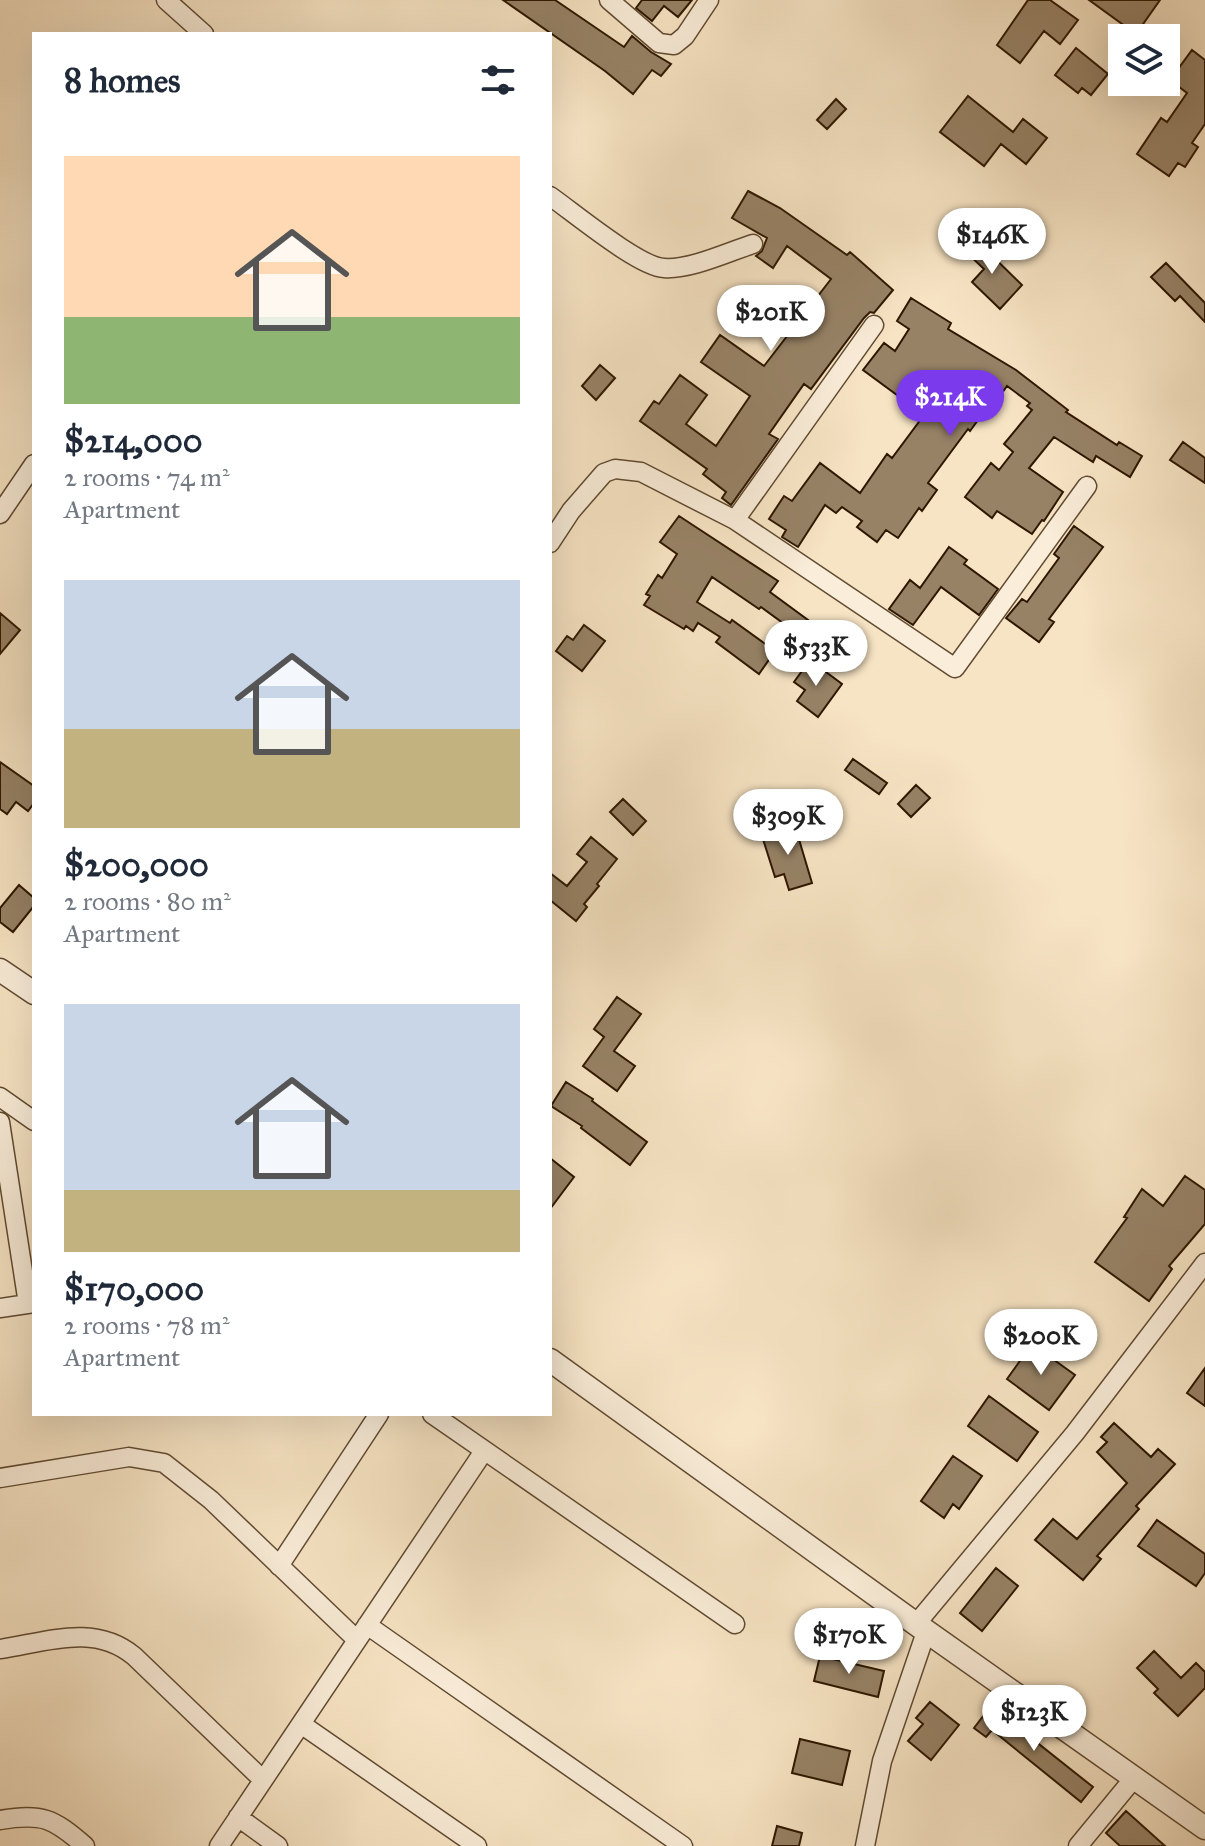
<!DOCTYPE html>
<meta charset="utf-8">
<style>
body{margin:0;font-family:"IM FELL Great Primer",serif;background:#f6f6f7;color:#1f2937;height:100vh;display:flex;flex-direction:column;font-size:30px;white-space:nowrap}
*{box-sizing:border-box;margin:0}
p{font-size:26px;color:#747a83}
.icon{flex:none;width:44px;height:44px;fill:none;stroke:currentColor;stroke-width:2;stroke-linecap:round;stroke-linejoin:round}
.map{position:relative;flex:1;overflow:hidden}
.sheet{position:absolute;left:32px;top:32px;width:520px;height:1384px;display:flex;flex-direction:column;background:#fff;border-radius:0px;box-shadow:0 8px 32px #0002}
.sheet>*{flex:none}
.buttons{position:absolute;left:1108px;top:24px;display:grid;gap:16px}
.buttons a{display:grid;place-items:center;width:72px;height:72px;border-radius:0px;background:#fff;box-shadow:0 8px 32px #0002;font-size:40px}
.price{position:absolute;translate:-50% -68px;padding:0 18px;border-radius:28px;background:#fff;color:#222;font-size:26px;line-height:52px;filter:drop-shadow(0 2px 4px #0008)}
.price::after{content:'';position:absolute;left:50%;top:48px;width:24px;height:18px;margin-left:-12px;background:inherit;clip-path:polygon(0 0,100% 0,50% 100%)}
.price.on{background:#7c3aed;color:#fff}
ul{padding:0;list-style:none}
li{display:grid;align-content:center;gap:16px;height:424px;padding:0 32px}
li span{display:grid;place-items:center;height:248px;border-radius:0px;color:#555}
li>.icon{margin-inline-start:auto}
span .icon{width:144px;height:144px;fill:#fffc;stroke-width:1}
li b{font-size:34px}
h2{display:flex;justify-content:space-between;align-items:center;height:96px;padding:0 32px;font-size:34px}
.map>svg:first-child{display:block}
.building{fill:#978266;stroke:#2e1700;stroke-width:2}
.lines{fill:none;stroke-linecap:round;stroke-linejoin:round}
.minor-casing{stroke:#604a31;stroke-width:21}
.tertiary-casing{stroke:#604a31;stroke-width:25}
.minor{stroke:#faedd9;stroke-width:18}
.tertiary{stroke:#faedd9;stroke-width:22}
</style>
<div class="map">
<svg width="1205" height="1846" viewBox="0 0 1205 1846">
<rect width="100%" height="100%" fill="#f7e4c4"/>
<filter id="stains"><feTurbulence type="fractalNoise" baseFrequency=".0025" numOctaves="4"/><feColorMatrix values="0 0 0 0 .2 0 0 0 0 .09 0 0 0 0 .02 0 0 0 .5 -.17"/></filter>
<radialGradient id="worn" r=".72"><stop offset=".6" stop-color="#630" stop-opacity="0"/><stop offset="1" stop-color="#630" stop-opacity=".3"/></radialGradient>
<path class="building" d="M503,0H555L624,47L632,36L651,52L671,64L661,76L652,70L633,94L605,71Z
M642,0H692L678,17L664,6L652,21L636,8Z
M1028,0H1050L1078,20L1060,44L1044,31L1020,63L997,45Z
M1089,0H1160L1136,34Z
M1076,48L1108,74L1091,95L1082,88L1078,93L1055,75Z
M1192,50L1205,60V124L1192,143L1198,147L1185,167L1178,163L1169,176L1137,154L1161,118L1167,122L1187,93L1170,80Z
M968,96L1013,132L1023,119L1047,138L1026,164L1001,144L984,166L940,132Z
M836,99L846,109L827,129L817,120Z
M748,191L780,208L847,255L850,252L893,290L874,313L870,312L864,318L811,389L804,384L769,434L778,439L731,505L722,498L726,492L703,474L707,469L640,421L654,401L659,404L680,375L707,395L686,424L716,446L750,396L701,362L720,335L764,366L831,279L787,246L773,268L756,256L762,251L767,238L732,218Z
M974,238L1022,285L1000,309L972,282L984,269L964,250Z
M1166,263L1205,303V322L1180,296L1175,301L1151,277Z
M911,298L951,323L948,329L1016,370L1068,410L1066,412L1117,445L1119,442L1142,456L1130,477L1096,456L1093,462L1054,437L1029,468L1063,492L1044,521L1042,520L1032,534L997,511L992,518L965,497L991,463L999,470L1013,452L1004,444L1032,410L1027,406L1030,403L1007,386L1000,396L997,394L970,431L968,429L928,483L937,490L922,511L919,508L898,538L886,530L877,542L857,527L862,521L842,507L836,513L825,505L798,547L782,537L786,530L769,519L784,496L792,501L820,463L860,493L887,454L892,458L924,415L863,370L884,343L895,351L909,329L897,321Z
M600,365L615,378L596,400L582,386Z
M1183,442L1205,458V483L1170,460Z
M679,516L778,581L770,592L808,620L798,634L761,607L759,609L712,577L697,602L730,623L732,620L775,651L759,674L716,642L720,637L698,623L693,631L686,626L684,629L644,605L650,596L646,594L658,575L662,578L677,554L660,542Z
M1074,526L1103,547L1049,619L1054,622L1039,642L1006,618L1022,599L1027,602L1059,558L1054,554Z
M949,547L967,560L964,564L998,589L979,615L941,587L913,625L889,609L910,580L920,588Z
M0,613L20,630L0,654Z
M584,625L605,641L582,671L556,651L567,636L573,640Z
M810,660L842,684L818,717L797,701L805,690L794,682Z
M853,759L887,783L879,794L845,770Z
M0,762L34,786V803L28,811L16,802L7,814L0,809Z
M916,785L930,798L911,817L898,804Z
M623,799L646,821L633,835L610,812Z
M795,826L812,883L789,890L784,874L775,877L762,836Z
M591,837L617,859L597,884L599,886L584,904L587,907L576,921L550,900V873L567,886L587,862L577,854Z
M19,885L34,898V906L13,932L0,922V908Z
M617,997L641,1014L614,1051L635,1066L617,1091L583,1066L604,1037L594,1029Z
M566,1082L593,1099L592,1101L647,1142L630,1165L581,1128L582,1126L551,1106Z
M550,1158L574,1177L550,1209Z
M1185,1176L1205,1190V1224L1169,1266L1172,1269L1149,1301L1095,1262L1127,1218L1124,1217L1142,1189L1163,1206Z
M1032,1344L1075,1375L1049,1410L1007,1379Z
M1205,1368V1406L1187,1393Z
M989,1396L1038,1432L1017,1461L968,1426Z
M1114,1423L1151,1457L1158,1449L1175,1464L1136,1506L1139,1509L1097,1556L1101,1559L1083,1580L1035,1540L1053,1519L1077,1539L1127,1483L1097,1452L1107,1442L1101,1437Z
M953,1456L982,1476L959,1509L953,1504L944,1518L921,1501Z
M1157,1520L1205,1554V1573L1196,1586L1138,1546Z
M996,1568L1018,1586L982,1631L960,1613Z
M1154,1651L1181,1678L1196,1663L1205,1672V1688L1178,1716L1154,1693L1158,1689L1137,1668Z
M820,1656L884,1671L878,1697L814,1681Z
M930,1702L959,1725L931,1760L908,1741L923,1724L916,1718Z
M991,1706L1093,1787L1081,1802L992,1730L986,1737L974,1728Z
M800,1739L850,1751L842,1785L792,1773Z
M1126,1811L1165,1846H1120L1106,1833Z
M777,1826L802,1833L799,1846H772Z"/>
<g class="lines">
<defs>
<path id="minor" d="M166,0L204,34
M609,0L659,43L674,45L685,36L709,0
M550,196C573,212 639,267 664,268C690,270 728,252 753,244
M0,514L34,464
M735,520L874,325
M550,543L571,511L604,473L615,469L641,472L735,520L955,668L1087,486
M0,1097L34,1121
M0,1122L28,1304
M0,1308L34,1303
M432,1414L735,1624
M0,1478L129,1457L164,1463L211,1500L357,1640
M279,1566L379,1414
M916,1624L1075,1433L1205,1263
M367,1625L683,1846
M0,1649C47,1642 94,1623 134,1656L263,1780
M301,1724L477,1846
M238,1817L278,1846
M0,1820C42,1813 53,1818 85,1846
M219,1846L484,1451
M865,1846L882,1761L926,1632
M1078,1846L1134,1778"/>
<path id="tertiary" d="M0,970L34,993
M550,1360L916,1624L1205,1828"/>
</defs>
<use href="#minor" class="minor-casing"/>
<use href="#tertiary" class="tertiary-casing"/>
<use href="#minor" class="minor"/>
<use href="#tertiary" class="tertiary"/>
</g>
<rect width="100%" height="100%" filter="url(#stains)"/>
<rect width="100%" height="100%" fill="url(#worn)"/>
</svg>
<div class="buttons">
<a><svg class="icon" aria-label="layers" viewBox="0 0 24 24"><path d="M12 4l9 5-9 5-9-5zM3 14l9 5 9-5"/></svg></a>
</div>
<b class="price" style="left:992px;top:276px">$146K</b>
<b class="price" style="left:771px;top:353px">$201K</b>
<b class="price on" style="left:950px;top:438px">$214K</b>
<b class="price" style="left:816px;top:688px">$533K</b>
<b class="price" style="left:788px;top:857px">$309K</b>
<b class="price" style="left:1041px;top:1377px">$200K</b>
<b class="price" style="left:849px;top:1676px">$170K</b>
<b class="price" style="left:1034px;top:1753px">$123K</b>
<section class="sheet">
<h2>8 homes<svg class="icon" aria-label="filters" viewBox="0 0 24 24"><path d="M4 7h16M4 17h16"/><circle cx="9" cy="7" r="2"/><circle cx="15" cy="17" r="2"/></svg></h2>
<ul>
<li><span style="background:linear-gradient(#ffd9b3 65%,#8fb573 0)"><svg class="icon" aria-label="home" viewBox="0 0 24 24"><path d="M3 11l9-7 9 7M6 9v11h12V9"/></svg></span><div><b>$214,000</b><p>2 rooms · 74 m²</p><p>Apartment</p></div></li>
<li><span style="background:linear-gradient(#c9d6e8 60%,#c2b280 0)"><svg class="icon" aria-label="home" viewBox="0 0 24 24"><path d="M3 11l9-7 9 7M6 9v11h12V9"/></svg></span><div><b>$200,000</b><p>2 rooms · 80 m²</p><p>Apartment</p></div></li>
<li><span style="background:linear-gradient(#c9d6e8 75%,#c2b280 0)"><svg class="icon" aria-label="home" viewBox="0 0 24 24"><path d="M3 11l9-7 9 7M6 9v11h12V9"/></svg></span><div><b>$170,000</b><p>2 rooms · 78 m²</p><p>Apartment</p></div></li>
</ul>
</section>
</div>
